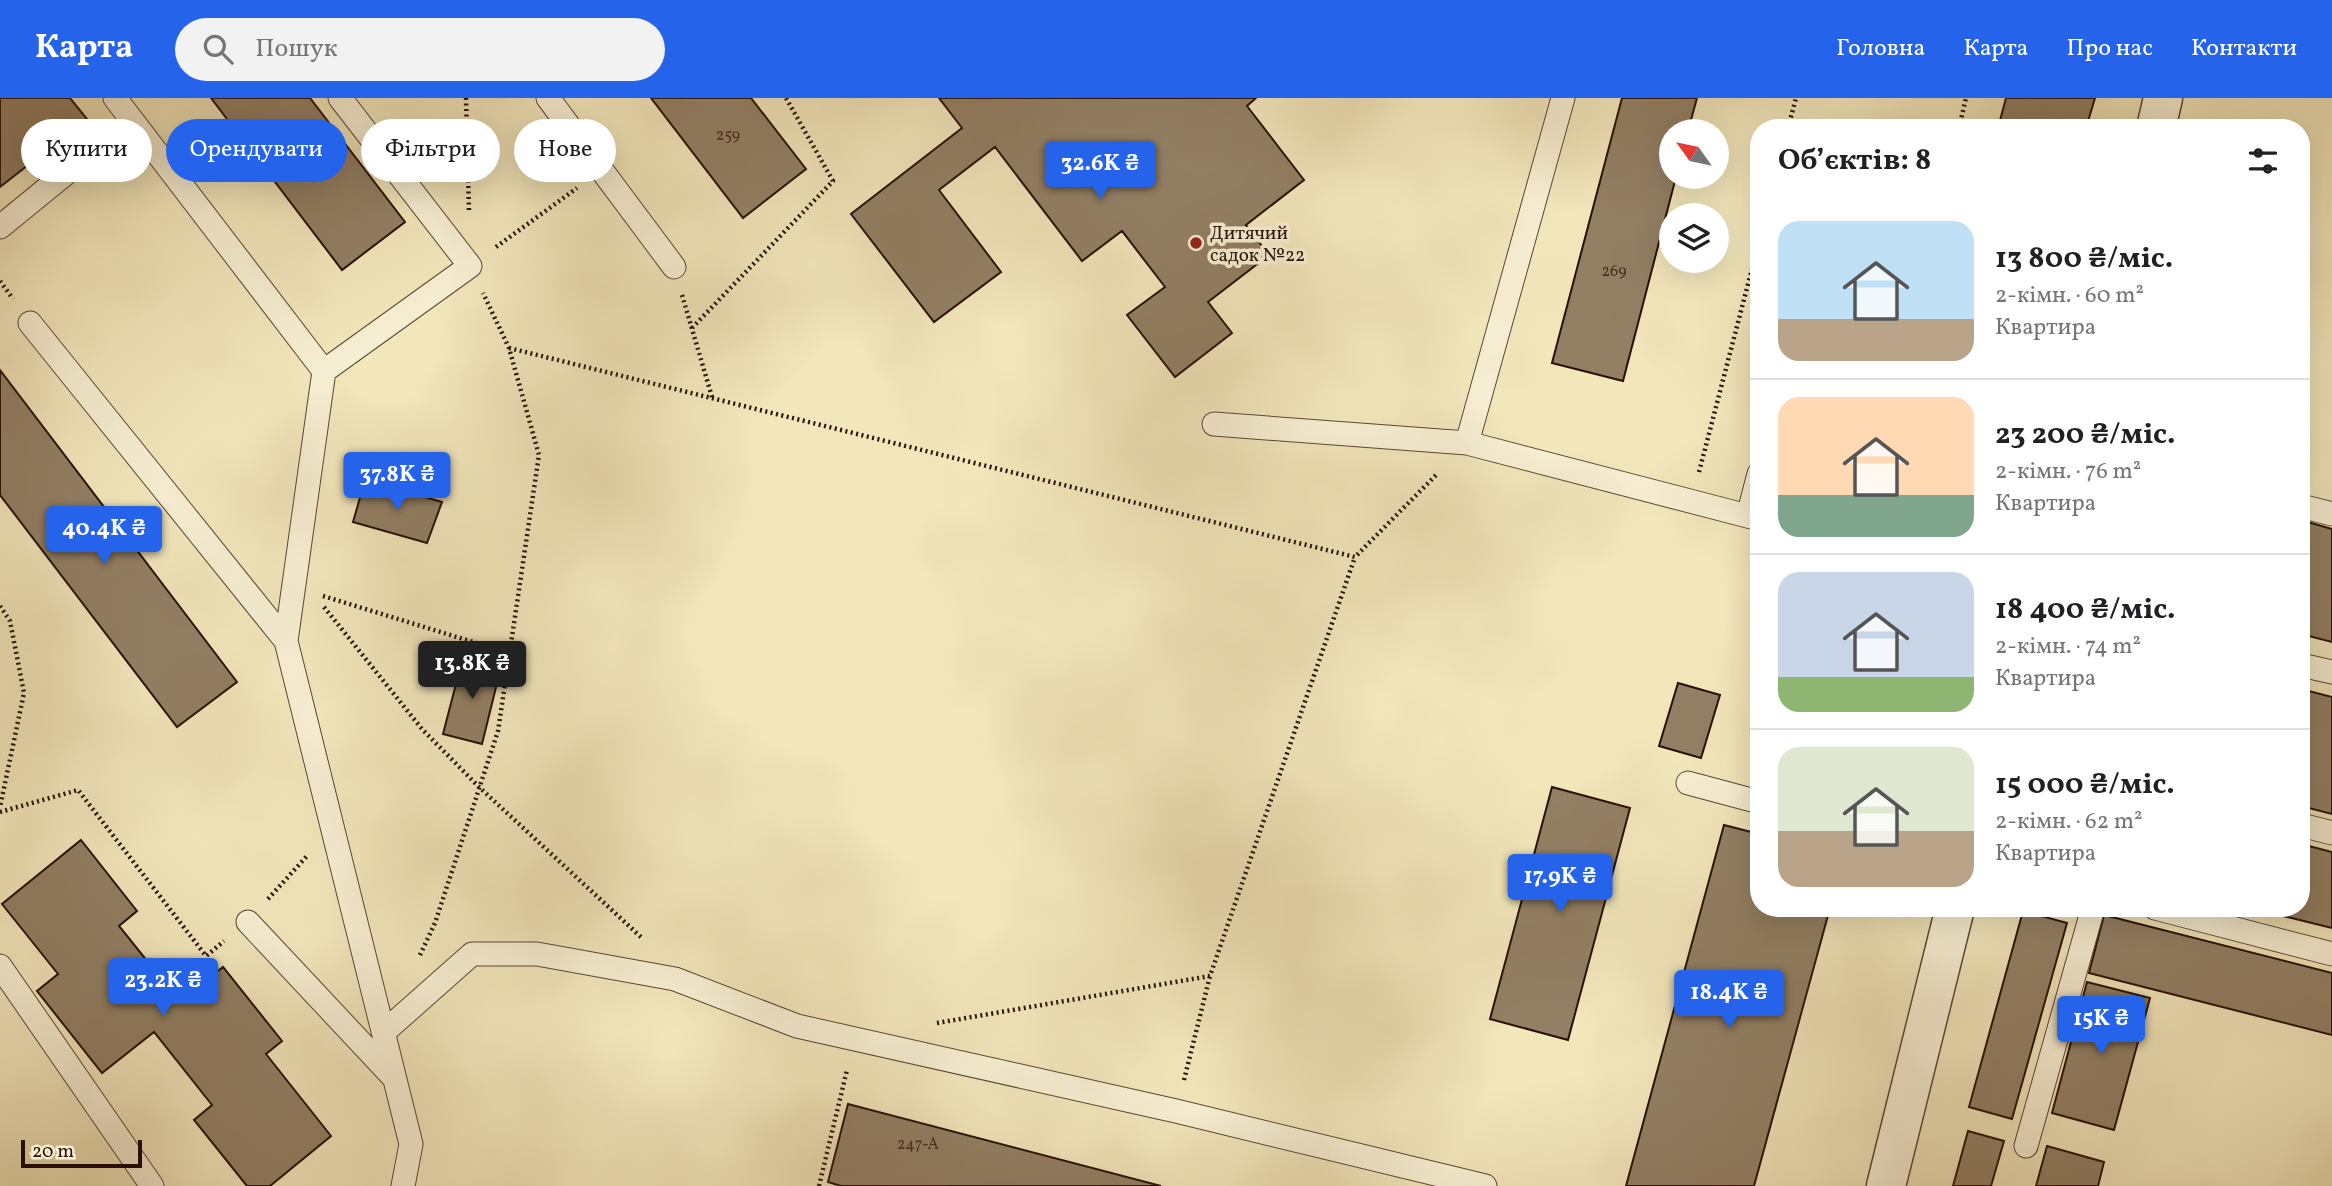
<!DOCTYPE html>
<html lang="uk">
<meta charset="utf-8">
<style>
body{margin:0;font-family:Vollkorn,serif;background:#f2f2f2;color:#202124;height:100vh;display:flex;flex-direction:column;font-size:26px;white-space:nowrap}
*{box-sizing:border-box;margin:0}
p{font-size:23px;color:#757577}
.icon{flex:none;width:38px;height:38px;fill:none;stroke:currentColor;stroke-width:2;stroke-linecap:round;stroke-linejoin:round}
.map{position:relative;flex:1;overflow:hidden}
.sheet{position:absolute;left:1750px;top:21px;width:560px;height:798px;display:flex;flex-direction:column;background:#fff;border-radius:28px;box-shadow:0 7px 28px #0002}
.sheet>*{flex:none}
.hud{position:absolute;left:21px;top:21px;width:665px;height:63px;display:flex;gap:14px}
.needle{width:46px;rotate:303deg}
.tools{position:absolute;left:1659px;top:21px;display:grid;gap:14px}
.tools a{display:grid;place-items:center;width:70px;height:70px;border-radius:50%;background:#fff;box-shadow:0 7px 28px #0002;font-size:35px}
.scale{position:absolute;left:21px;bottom:18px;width:121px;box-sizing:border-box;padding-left:7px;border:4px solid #2a0f06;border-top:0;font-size:19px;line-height:24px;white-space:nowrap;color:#2a0f06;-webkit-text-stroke:5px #f7efd3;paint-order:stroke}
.price{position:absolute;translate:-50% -60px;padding:0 16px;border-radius:7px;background:#2563eb;color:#fff;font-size:23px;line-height:46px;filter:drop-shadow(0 2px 4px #0008)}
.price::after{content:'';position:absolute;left:50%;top:42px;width:21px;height:16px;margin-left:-10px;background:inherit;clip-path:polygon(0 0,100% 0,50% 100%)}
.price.current{background:#222;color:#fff}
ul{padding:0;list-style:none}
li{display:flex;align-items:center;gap:21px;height:175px;padding:0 28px}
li+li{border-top:2px solid #e0e0e0}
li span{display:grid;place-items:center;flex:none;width:196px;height:140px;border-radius:21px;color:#555}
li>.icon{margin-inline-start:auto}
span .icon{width:84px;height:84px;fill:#fffc;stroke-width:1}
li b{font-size:30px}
h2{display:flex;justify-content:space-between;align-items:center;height:84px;padding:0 28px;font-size:30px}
.chip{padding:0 24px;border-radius:32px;background:#fff;box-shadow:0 7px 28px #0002;font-size:24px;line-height:63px}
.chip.current{background:#2563eb;color:#fff}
header{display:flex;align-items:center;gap:42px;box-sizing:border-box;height:98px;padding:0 35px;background:#2563eb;color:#fff}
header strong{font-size:33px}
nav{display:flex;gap:38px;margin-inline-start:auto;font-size:24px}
.search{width:490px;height:63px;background:#f2f2f2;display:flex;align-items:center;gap:18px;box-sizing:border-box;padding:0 24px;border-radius:38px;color:#757577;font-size:26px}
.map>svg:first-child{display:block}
.building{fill:#927f64;stroke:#2a0f06;stroke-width:2}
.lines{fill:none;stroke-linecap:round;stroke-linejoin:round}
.lane-casing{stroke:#5c4533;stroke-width:25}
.street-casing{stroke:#5c4533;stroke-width:41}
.path{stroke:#2a0f06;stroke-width:4.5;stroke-dasharray:2 3.5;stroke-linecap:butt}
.lane{stroke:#f7efd3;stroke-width:23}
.street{stroke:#f7efd3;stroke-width:38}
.poi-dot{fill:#8f2418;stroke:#f7efd3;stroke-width:2.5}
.labels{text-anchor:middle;stroke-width:7;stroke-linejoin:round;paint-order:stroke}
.number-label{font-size:16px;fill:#442b1e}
.poi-label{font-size:19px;fill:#2a0f06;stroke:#f7efd3;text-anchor:start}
</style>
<header>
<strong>Карта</strong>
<div class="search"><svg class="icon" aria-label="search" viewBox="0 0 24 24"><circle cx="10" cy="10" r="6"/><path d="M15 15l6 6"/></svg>Пошук</div>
<nav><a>Головна</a><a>Карта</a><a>Про нас</a><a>Контакти</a></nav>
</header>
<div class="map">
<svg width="2332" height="1088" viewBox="0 0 2332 1088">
<rect width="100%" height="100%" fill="#f2e6bb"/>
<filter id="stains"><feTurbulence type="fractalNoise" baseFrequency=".00286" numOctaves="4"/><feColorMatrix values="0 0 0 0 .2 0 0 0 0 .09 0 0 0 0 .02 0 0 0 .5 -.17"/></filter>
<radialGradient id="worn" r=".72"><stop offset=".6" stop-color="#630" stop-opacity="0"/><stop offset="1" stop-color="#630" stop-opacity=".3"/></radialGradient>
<path class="building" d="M0,0H70L87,21L0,89Z
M211,0H310L405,124L342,172Z
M651,0H751L806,71L743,120Z
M939,0H1256L1247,8L1304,82L1246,127L1269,157L1208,204L1232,235L1175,279L1127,217L1165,189L1122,133L1082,163L995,49L939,92L1001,174L934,224L851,116L962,30Z
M1622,0H1697L1688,33H1671V79H1676L1623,283L1552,265Z
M2006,0H2095L2086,30H1998Z
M0,272L237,584L177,629L0,397Z
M365,382L442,404L427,445L353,424Z
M2301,422L2332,431V544L2301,536Z
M463,559L501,569L482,646L443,636Z
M1678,585L1720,597L1701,660L1659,648Z
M2301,591L2332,599V716L2301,708Z
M1552,689L1630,710L1568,942L1490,921Z
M1724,727L1759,736V810H1830L1754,1088H1626Z
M81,742L137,813L119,828L180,904L223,869L282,943L266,956L331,1038L270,1088H247L194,1022L212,1007L154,934L102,975L37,893L58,876L2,806Z
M2301,746L2332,754V830L2251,810H2301Z
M2023,813L2067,825L2012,1021L1969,1009Z
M2104,817L2332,875V937L2089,875Z
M2087,884L2150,900L2114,1032L2052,1015Z
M848,1006L1161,1088H841L828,1084Z
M1968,1033L2004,1043L1991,1088H1953Z
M2047,1048L2104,1064L2098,1088H2036Z"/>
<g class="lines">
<defs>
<path id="lane" d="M115,0L324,273L286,543
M548,0L674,169
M1563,0L1467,345L1759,421
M0,129L65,76
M30,225L286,543L411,1046L403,1088
M324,273L470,168L340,0
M1214,326L1467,345
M2301,408L2332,416
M1748,418L1759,376
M2301,567L2332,574
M1688,685L1759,704
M2301,727L2332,735
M2155,810L2332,856
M248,824L394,980
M0,868L152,1088
M384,934L472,856H537L675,881L797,928L1176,1013L1485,1088
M2026,1048L2093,810"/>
<path id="street" d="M2156,30L2163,0
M1886,1088L1955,810"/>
</defs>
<use href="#lane" class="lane-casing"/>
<use href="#street" class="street-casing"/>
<path class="path" d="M466,0L469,113
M1788,30L1796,0
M1959,30L1966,0
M89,59L110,44
M496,149L577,90
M0,183L13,201
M682,197L712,299
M692,230L833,83L786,0
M509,250L1355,459L1438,375
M1699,374L1759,144
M323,498L509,555
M0,508L10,523L24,595L0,709
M324,509L422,631L479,689L642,840
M0,714L78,692L206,858L224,843
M268,801L307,758
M420,857L435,825L498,633L539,357L509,250L483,195
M937,925L1210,878L1355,459
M1184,982L1210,878
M819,1088L847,972"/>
<use href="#lane" class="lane"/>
<use href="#street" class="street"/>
</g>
<circle class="poi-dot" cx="1196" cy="145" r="7"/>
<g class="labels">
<g class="number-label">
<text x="728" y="42">259</text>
<text x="1614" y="178">269</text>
<text x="918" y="1051">247-А</text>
</g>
<g class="poi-label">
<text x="1210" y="141">Дитячий<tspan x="1210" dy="22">садок №22</tspan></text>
</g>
</g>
<rect width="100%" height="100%" filter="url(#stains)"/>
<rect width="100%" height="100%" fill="url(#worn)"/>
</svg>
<div class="tools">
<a><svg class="needle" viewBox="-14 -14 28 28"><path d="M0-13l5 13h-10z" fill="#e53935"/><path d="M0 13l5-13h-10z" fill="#757577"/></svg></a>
<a><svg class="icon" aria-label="layers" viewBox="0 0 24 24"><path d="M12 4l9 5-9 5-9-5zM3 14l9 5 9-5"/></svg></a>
</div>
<div class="scale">20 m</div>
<b class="price" style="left:1100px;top:103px">32.6K ₴</b>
<b class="price" style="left:397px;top:414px">37.8K ₴</b>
<b class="price" style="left:104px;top:468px">40.4K ₴</b>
<b class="price current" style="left:472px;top:603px">13.8K ₴</b>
<b class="price" style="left:1560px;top:816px">17.9K ₴</b>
<b class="price" style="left:163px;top:920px">23.2K ₴</b>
<b class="price" style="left:1729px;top:932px">18.4K ₴</b>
<b class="price" style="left:2101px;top:958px">15K ₴</b>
<div class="hud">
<a class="chip">Купити</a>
<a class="chip current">Орендувати</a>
<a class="chip">Фільтри</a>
<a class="chip">Нове</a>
</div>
<section class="sheet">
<h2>Об’єктів: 8<svg class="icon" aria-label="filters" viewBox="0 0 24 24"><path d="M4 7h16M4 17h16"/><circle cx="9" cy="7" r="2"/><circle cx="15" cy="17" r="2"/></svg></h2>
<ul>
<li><span style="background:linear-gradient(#bfe0f5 70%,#b9a48a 0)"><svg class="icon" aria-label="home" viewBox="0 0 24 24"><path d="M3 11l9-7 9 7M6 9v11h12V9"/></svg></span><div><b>13 800 ₴/міс.</b><p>2-кімн. · 60 m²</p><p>Квартира</p></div></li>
<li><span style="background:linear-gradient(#ffd9b3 70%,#7fa58c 0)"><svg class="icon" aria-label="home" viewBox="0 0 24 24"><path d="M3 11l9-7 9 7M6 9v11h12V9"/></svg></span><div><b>23 200 ₴/міс.</b><p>2-кімн. · 76 m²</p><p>Квартира</p></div></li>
<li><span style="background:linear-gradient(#c9d6e8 75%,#8fb573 0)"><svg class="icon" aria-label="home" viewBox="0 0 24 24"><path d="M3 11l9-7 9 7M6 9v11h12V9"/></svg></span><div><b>18 400 ₴/міс.</b><p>2-кімн. · 74 m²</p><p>Квартира</p></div></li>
<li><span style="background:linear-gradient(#dfe7d0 60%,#b9a48a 0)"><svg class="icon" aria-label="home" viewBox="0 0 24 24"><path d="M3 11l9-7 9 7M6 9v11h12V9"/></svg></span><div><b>15 000 ₴/міс.</b><p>2-кімн. · 62 m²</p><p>Квартира</p></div></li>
</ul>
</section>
</div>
